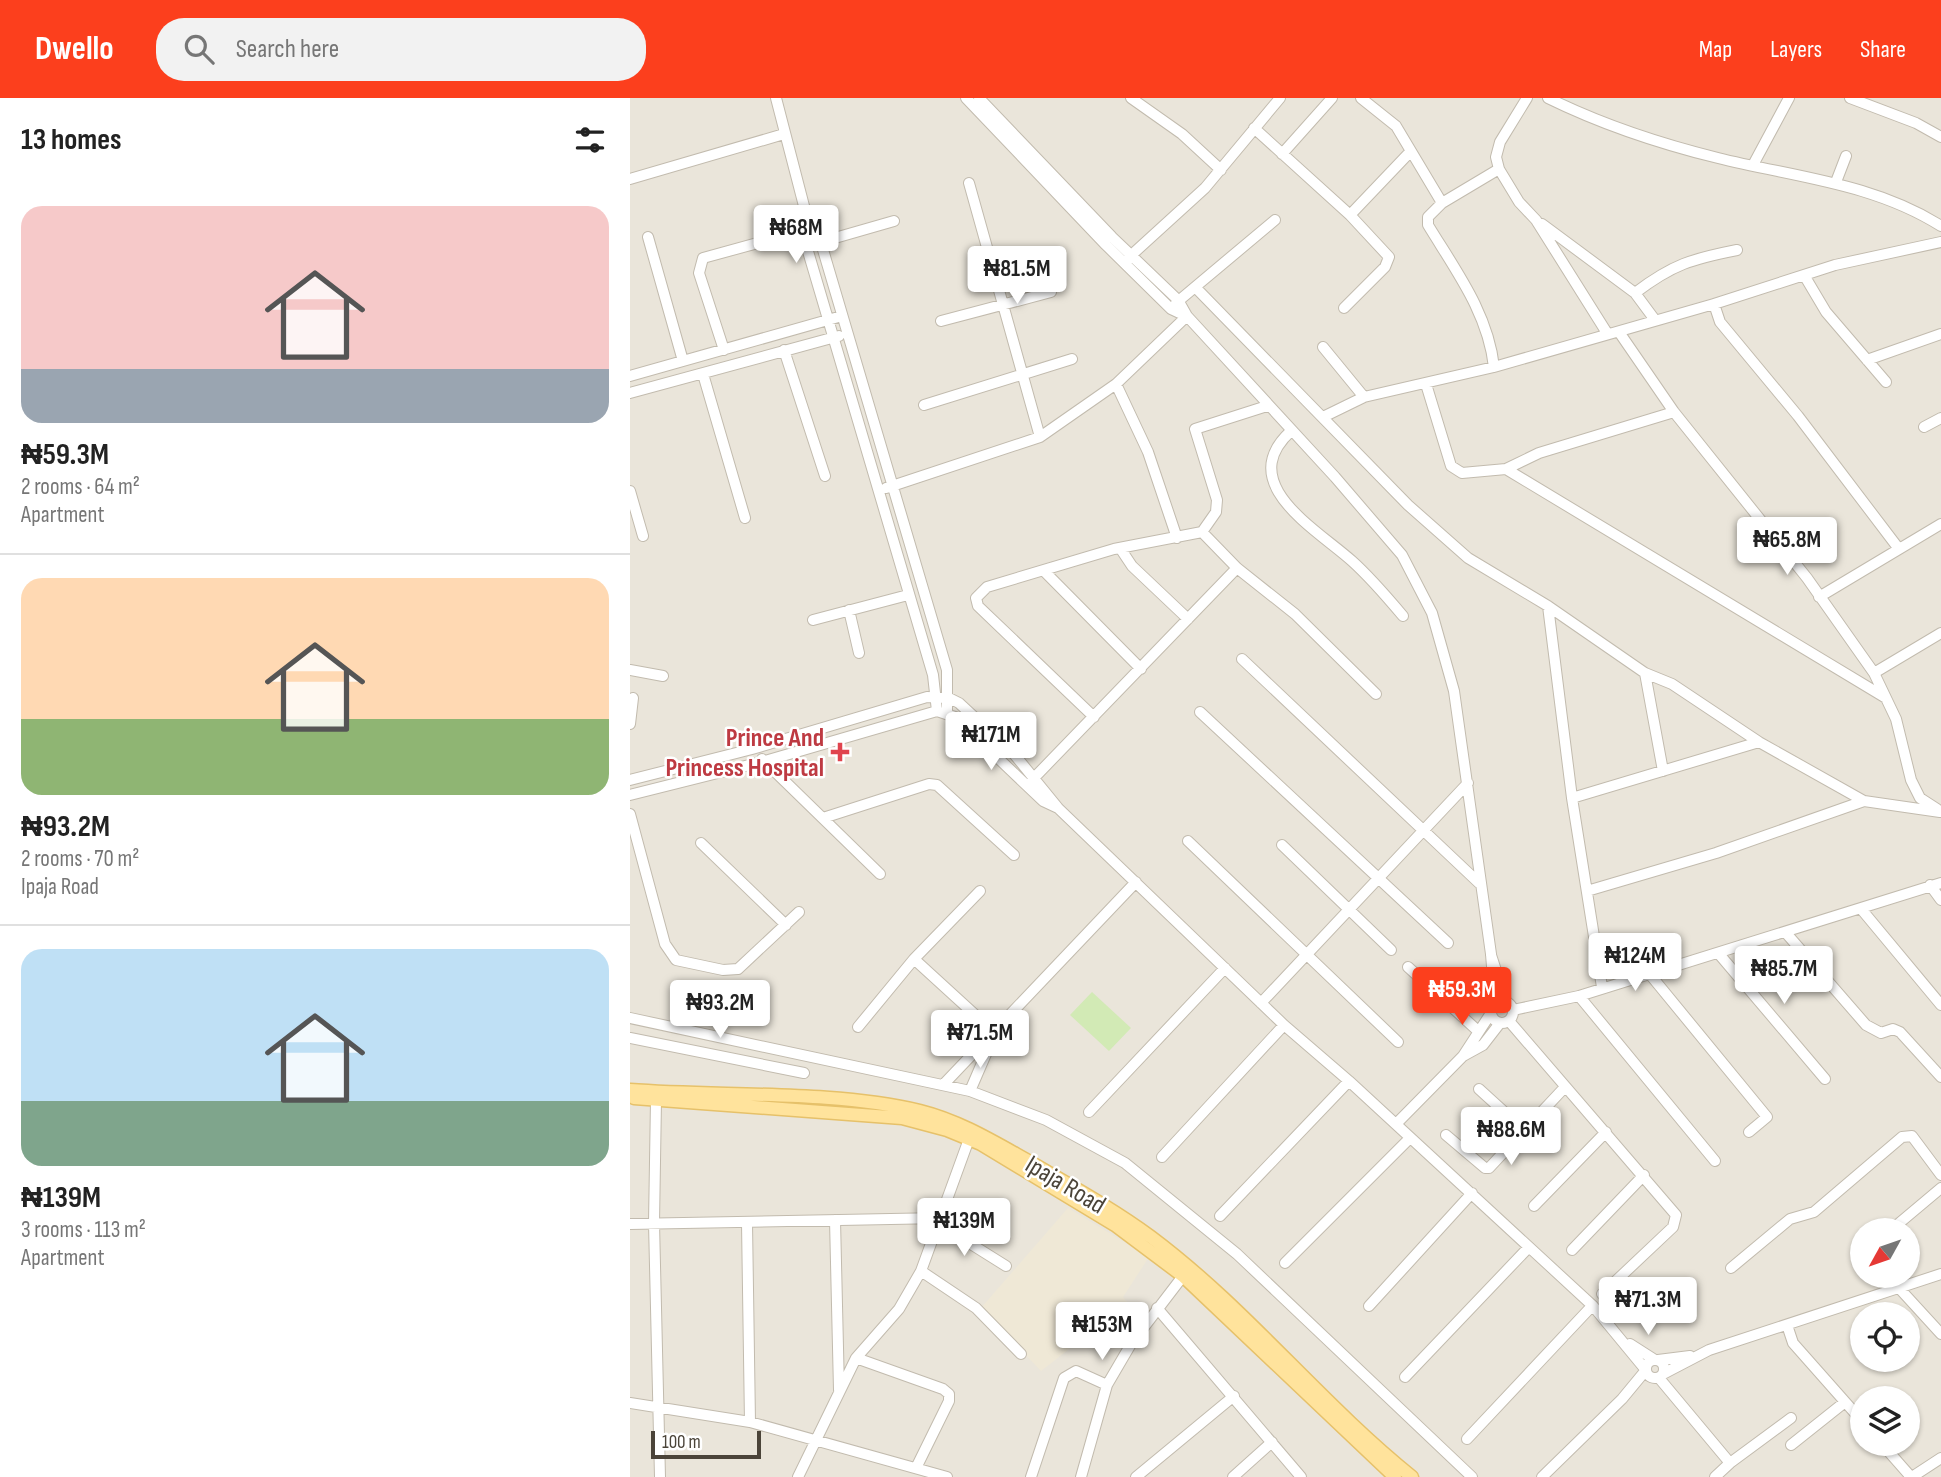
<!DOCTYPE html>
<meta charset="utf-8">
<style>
body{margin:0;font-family:"Sofia Sans Condensed",sans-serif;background:#f2f2f2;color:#222;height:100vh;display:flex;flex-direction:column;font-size:26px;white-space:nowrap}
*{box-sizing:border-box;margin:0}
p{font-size:23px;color:#767676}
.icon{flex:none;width:38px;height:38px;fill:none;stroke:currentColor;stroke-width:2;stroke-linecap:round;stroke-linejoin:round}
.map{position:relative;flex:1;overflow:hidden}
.details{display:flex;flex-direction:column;background:#fff;width:630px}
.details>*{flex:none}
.needle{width:46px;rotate:230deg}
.tools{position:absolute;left:1220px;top:1120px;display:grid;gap:14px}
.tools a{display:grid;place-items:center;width:70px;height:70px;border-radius:50%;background:#fff;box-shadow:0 2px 5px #0004;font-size:35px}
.scale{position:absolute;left:21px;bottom:18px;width:110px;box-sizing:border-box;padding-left:7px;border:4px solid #4b4439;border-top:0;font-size:19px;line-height:24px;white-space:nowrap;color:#4b4439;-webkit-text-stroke:5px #fff;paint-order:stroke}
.price{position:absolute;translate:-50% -60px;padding:0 16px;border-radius:7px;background:#fff;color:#222;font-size:23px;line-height:46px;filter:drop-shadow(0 2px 4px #0008)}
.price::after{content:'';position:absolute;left:50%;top:42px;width:21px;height:16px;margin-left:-10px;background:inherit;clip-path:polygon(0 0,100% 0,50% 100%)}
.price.selected{background:#fc3f1d;color:#fff}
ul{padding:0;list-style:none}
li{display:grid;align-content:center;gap:14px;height:371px;padding:0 21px}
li+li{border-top:2px solid #e0e0e0}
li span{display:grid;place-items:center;height:217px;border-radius:21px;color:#555}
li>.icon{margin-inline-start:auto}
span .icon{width:126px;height:126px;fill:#fffc;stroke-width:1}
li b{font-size:30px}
h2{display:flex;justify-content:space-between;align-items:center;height:84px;padding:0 21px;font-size:30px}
header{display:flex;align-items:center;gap:42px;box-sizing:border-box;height:98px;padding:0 35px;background:#fc3f1d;color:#fff}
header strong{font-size:33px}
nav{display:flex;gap:38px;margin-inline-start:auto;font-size:24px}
.search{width:490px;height:63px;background:#f2f2f2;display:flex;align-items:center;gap:18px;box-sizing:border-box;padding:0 24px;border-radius:28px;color:#767676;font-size:26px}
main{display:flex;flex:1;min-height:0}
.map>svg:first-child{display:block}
.residential{fill:#eae5da;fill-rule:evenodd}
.education{fill:#efe8d6}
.green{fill:#d2eab5}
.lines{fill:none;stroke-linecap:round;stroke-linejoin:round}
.minor-casing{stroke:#c2bbae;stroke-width:12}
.major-casing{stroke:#e6c16a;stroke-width:15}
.minor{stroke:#fff;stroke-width:10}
.major{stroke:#ffe39c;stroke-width:12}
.health-dot{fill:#e0444e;stroke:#fff;stroke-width:2.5}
.labels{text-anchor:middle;stroke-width:5;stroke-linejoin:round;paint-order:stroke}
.health-label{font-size:26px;font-weight:bold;fill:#be3a42;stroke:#fff;text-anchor:end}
.street-label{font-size:26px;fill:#4b4439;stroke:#fff}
</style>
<header>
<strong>Dwello</strong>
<div class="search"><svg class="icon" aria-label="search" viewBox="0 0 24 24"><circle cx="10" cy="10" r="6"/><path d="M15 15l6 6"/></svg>Search here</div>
<nav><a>Map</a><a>Layers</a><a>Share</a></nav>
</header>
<main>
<section class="details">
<h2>13 homes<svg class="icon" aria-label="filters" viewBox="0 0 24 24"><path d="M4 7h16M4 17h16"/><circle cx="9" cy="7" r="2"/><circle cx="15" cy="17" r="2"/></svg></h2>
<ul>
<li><span style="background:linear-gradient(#f6c9c9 75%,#9aa5b1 0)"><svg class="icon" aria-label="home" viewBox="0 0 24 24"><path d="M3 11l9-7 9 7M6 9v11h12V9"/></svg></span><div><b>₦59.3M</b><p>2 rooms · 64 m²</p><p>Apartment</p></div></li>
<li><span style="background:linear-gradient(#ffd9b3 65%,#8fb573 0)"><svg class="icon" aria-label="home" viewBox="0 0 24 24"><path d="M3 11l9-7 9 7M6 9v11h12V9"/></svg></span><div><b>₦93.2M</b><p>2 rooms · 70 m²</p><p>Ipaja Road</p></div></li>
<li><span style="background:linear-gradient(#bfe0f5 70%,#7fa58c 0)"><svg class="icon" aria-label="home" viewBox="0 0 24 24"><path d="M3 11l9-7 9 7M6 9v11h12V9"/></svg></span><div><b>₦139M</b><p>3 rooms · 113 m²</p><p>Apartment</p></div></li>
</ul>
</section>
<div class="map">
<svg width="1311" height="1379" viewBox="0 0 1311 1379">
<rect width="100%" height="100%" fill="#f6f3ec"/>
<path class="residential" d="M0,0H1311V1379H0ZM1232,1132H1278V1178H1232ZM1232,1216H1278V1262H1232ZM1232,1300H1278V1346H1232Z"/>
<path class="education" d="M438,1110L519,1159L493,1199L498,1205L411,1273L351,1210Z"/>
<path class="green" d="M462,894L501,930L479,953L440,917Z"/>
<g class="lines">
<defs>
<path id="minor" d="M146,0L174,108L191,145L317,572V615
M336,0L476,147L541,211L556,218
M349,0L482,139L548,202L557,218L705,379L772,457L802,515L824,593L861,856L865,905
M501,0L552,36L591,72
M731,0L766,28L812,105
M897,0L870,44L866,59L869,71L889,104L906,122L977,235
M918,0C971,26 1031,46 1088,60C1164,79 1243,85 1311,128
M1220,0L1286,25L1311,39
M624,30L720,117L759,159L755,169L714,210
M652,56L702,0
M1123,67L1159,0
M0,81L154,36
M1206,84L1216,58
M339,85L410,339
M174,108L172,133L303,577L307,613
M720,117L781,53
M912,126L1005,195L1025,222
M18,139L53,263
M177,148L264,123
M496,162L575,90L650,0
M1174,177L1196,214L1256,284
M566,190L778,407L838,460L918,508L1015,575L1042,586L1129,644L1234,703L1310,714
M1005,195C1043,166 1062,161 1107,152
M546,205L645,122
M1084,206L1090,224L1168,318L1269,451
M311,223L421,194
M989,234L1044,314L1177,480L1244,575L1266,621L1281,682L1290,700L1307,711
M693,249L734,299
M94,252L69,175L73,160L186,129
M154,252L195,378
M1237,262L1311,236
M864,269C858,215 826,173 798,127V119L812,105L869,71
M73,276L115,420
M0,278L212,218
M486,286L518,354L547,440
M796,286L821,368L832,375L876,371L909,355L1044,314
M0,295L209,238
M294,307L442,261
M693,319L734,299L864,269L1084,206L1205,167L1311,144
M1294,329L1311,320
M661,333C604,385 685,430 722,463C741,480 757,499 773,518
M876,371L1256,600
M256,390L410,339L486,286L557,218
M0,393L13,438
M572,434L586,414L587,402L565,331L637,308
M490,450L502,468L558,521
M414,473L511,571
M1189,499L1311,426
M918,508L942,700L972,889
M219,512L229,555
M183,522L278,497
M612,561L849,785
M0,572L33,578
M1015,575L1033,673
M1244,575L1311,535
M570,614L818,845
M464,619L348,508L346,500L357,489L484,451L572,434L607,470L665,516L746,596
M0,626L3,600
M132,661L250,776
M0,682L122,651L297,599L319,600L329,605L384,656L428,710L654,927L719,983L963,1208L1015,1271
M402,682L607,470
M0,697L135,663L307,613L325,619L413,703L428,710
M942,700L1129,644
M0,716L35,846L46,862L93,872L108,871L169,814
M193,720L299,686L307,687L384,757
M558,743L768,944
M71,745L156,827
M652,747L761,852
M1300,787L1311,802
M957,793L1086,755L1234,703
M1232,812L1311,907
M1156,835L1236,927L1251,935L1263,931L1270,934L1311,979
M1089,856L1195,981
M861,857L876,903
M284,861L365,935
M778,869L848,933
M1018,874L1137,1019L1119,1034
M949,898L1085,1063
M861 914a11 11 0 1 1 22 0a11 11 0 1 1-22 0Z
M631,905L838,685
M883,912L949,898L1311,785
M0,920L340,993L416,1022L495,1065L607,1156L842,1379
M879,923L1046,1117L1043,1129L972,1196
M228,929L284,861L350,793
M0,940L174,975
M833,958L861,915
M313,987L506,784
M849,991L894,1032
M340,993L362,942
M26,1002L24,1125L30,1379
M459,1014L595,870
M766,1026L833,958L853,947L870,925
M816,1037L855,1070H859L935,989
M532,1059L654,927
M904,1108L976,1034
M590,1118L719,983
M205,1122L209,1292
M117,1125L120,1324
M0,1126L312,1120
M309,1126L376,1168
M1261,1132L1311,1090
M942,1152L1014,1077
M655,1165L780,1040
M1101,1170L1160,1121L1184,1114L1272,1039L1282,1038L1311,1077
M291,1173L346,1210L391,1256
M1269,1190L1311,1236
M739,1208L842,1095
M527,1210L671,1379
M1157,1227L1163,1245L1232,1323
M1000,1246L1025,1262
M226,1260L313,1291L319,1296V1303L286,1370
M1016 1271a9 9 0 1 1 18 0a9 9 0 1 1-18 0Z
M1028,1262L1060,1258
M1033,1276L1079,1252L1311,1176
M775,1279L899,1149
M1029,1280L1100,1365L1085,1379
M0,1305L120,1324L317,1379
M837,1341L962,1208
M1252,1346L1281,1379
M1161,1347L1215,1304
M1100,1365L1161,1320
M168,1379L226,1260L269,1211L291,1173L339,1041
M401,1379L434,1280L446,1273L477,1287
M451,1379L477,1287L501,1246L553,1178
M506,1379L604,1298
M603,1379L642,1344
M912,1379L992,1301L1016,1272
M1282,1379L1311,1360"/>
<path id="major" d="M0,992C92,999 201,992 290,1013C330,1023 364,1044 400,1064C441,1088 483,1111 521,1139C616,1210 690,1305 782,1379
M4,1000L272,1020L317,1032L351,1046L485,1127L553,1178L765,1379"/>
</defs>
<use href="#minor" class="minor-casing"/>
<use href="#major" class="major-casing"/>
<use href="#minor" class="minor"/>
<use href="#major" class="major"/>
</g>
<path class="health-dot" d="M206.5 643.5h7v7h7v7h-7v7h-7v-7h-7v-7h7z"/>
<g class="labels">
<g class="health-label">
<text x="194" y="648">Prince And<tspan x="194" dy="30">Princess Hospital</tspan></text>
</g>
<g class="street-label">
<text transform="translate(436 1086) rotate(31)" y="9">Ipaja Road</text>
</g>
</g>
</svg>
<div class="tools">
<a><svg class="needle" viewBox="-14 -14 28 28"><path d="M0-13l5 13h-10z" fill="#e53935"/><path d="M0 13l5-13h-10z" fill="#767676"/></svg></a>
<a><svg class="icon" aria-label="locate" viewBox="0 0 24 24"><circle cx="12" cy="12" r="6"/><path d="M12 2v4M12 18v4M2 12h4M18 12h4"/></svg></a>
<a><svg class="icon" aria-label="layers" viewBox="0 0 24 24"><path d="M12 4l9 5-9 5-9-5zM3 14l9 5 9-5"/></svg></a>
</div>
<div class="scale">100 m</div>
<b class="price" style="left:166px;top:167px">₦68M</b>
<b class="price" style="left:387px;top:208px">₦81.5M</b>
<b class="price" style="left:1157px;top:479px">₦65.8M</b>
<b class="price" style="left:361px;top:674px">₦171M</b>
<b class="price" style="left:1005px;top:895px">₦124M</b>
<b class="price" style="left:1154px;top:908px">₦85.7M</b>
<b class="price selected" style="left:832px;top:929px">₦59.3M</b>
<b class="price" style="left:90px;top:942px">₦93.2M</b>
<b class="price" style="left:350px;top:972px">₦71.5M</b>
<b class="price" style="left:881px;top:1069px">₦88.6M</b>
<b class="price" style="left:334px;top:1160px">₦139M</b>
<b class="price" style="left:1018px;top:1239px">₦71.3M</b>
<b class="price" style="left:472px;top:1264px">₦153M</b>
</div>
</main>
